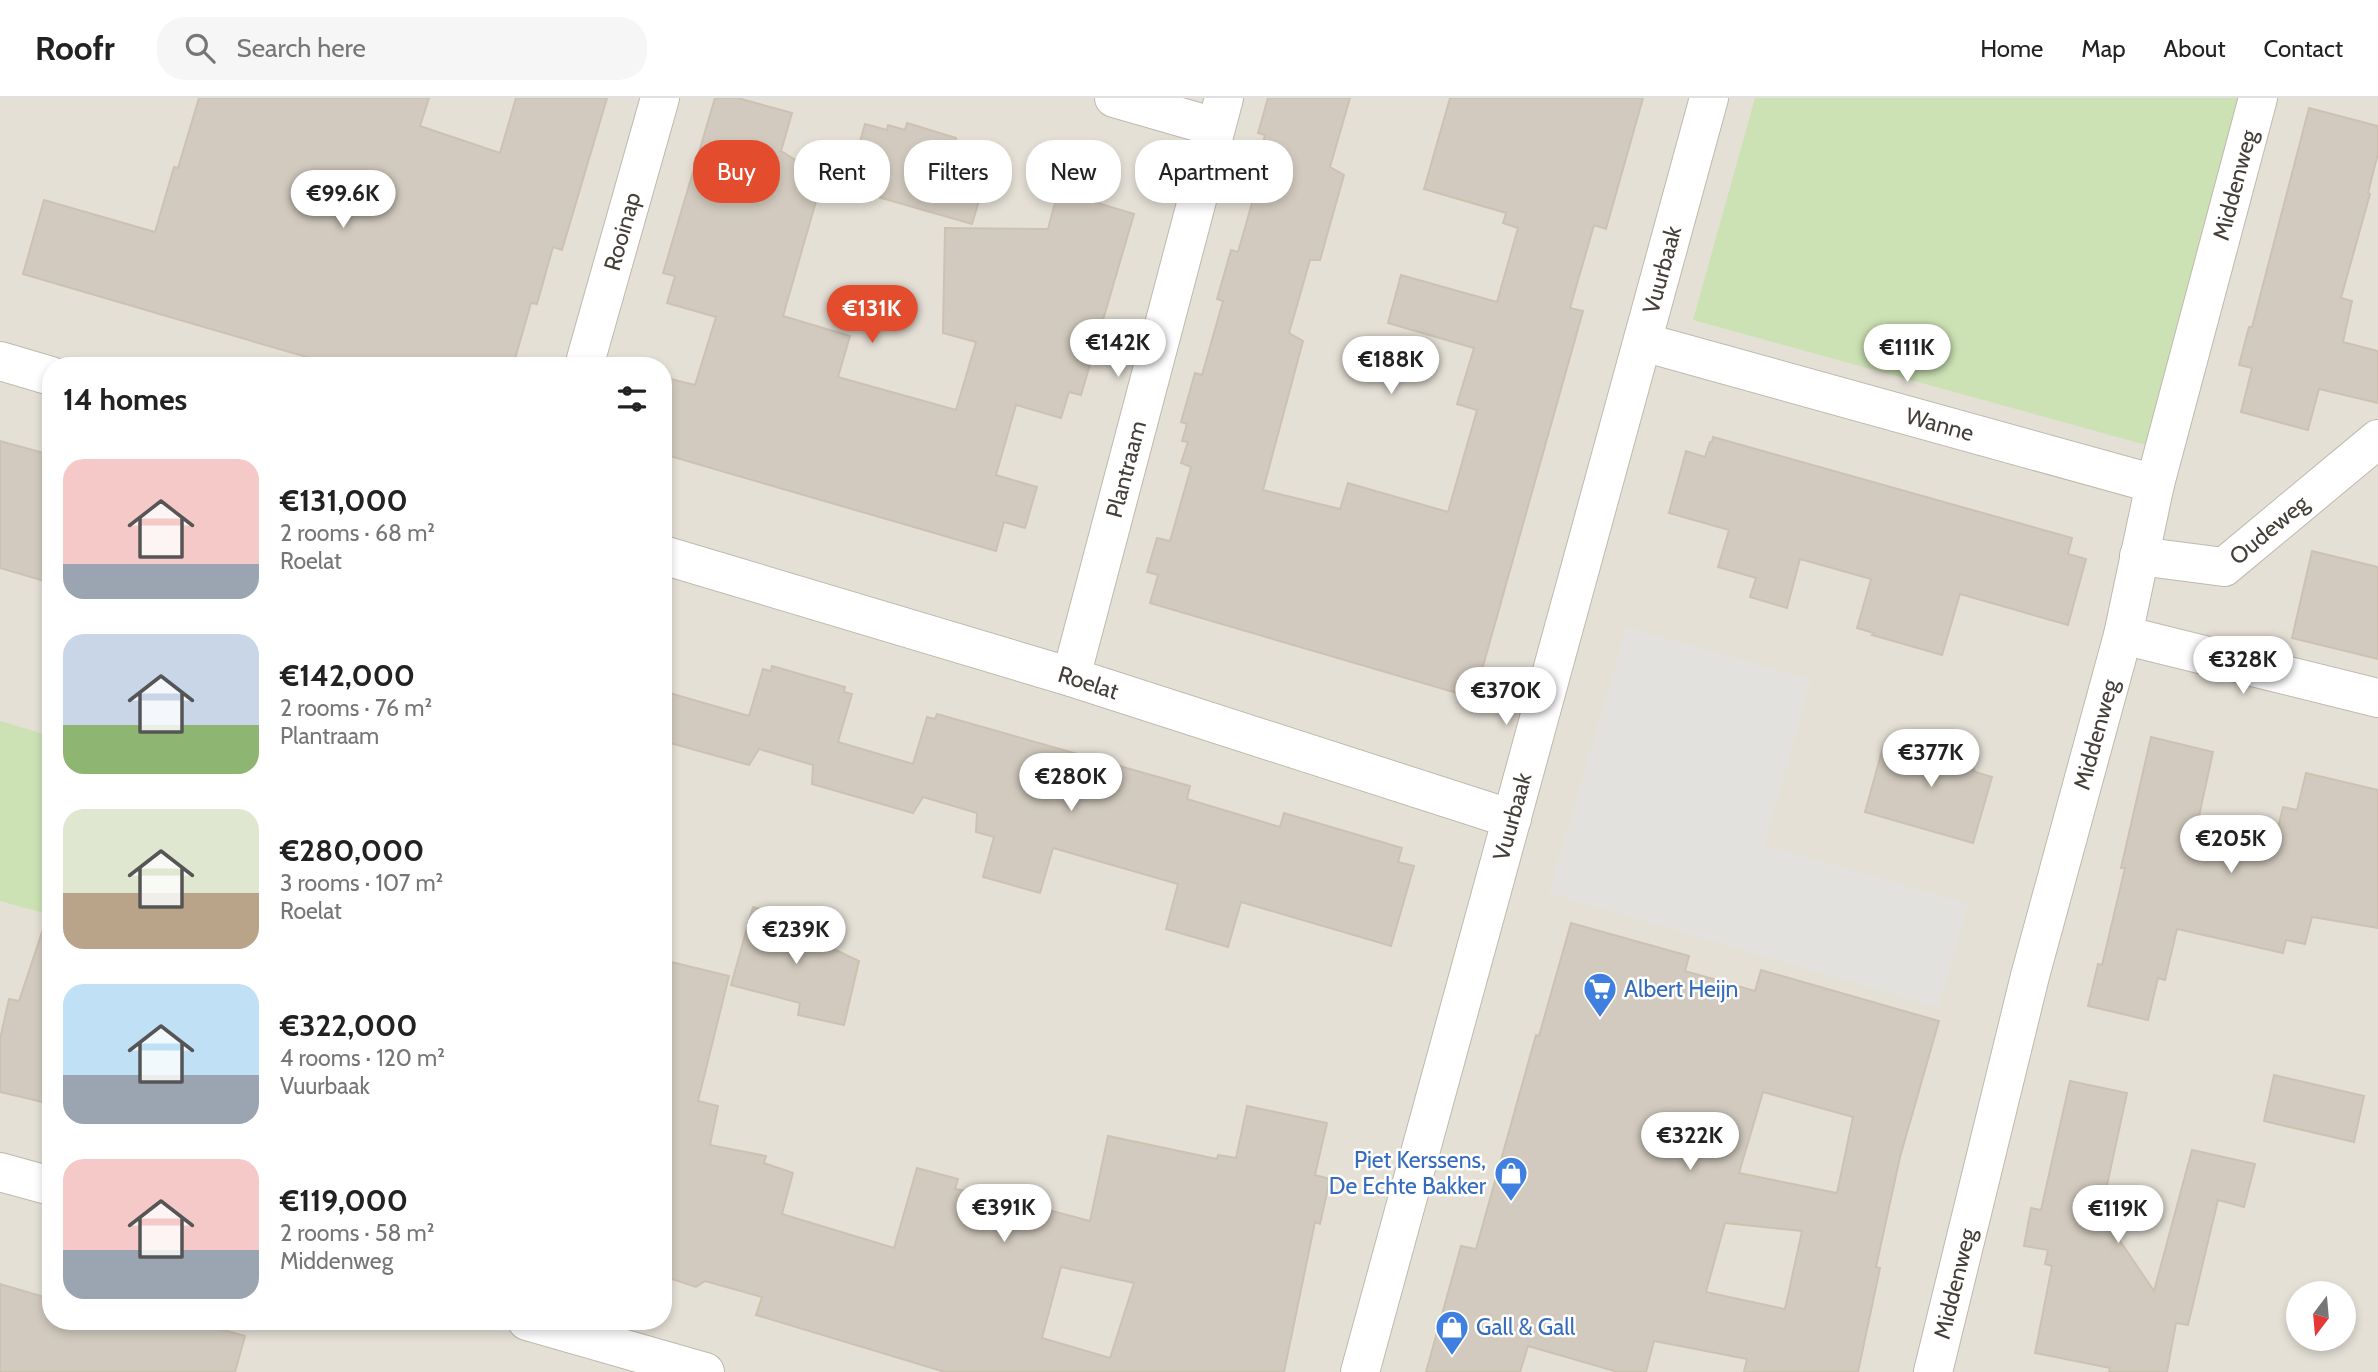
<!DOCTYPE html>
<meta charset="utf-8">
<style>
body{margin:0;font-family:Cabin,sans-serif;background:#f6f6f6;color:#222;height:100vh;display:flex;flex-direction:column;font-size:26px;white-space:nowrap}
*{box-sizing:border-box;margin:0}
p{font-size:23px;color:#767676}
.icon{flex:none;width:38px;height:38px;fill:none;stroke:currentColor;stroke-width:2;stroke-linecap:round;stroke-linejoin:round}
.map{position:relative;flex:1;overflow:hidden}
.side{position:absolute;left:42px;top:259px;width:630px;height:973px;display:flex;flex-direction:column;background:#fff;border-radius:28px;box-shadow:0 4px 10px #0003}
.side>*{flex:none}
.banner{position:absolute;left:693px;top:42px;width:665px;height:63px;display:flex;gap:14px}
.needle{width:46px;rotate:196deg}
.tools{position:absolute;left:2286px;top:1183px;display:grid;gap:14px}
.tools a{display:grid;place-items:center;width:70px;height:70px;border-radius:50%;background:#fff;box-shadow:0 4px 10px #0003;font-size:35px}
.price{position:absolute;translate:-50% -60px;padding:0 16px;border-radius:24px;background:#fff;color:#222;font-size:23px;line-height:46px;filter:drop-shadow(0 2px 4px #0008)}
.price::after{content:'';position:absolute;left:50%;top:42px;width:21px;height:16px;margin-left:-10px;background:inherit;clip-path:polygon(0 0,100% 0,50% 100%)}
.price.selected{background:#e34d2d;color:#fff}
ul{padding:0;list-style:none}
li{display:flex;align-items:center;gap:21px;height:175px;padding:0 21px}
li span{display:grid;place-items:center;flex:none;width:196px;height:140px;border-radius:21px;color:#555}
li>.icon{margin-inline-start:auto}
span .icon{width:84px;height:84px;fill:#fffc;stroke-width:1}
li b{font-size:30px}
h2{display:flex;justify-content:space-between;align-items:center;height:84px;padding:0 21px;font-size:30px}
.pill{padding:0 24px;border-radius:28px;background:#fff;box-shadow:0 4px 10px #0003;font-size:24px;line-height:63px}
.pill.selected{background:#e34d2d;color:#fff}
header{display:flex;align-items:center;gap:42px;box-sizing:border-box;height:98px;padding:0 35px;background:#fff;border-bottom:2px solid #e0e0e0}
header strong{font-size:33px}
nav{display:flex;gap:38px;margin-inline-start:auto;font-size:24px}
.search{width:490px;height:63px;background:#f6f6f6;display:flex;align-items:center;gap:18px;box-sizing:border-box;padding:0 24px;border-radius:28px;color:#767676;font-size:26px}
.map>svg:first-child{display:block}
.residential{fill:#e5e0d6;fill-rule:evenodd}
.green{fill:#cce2b4}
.parking{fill:#e3e1de}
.building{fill:#d2cabe;stroke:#ccc2b2;stroke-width:2;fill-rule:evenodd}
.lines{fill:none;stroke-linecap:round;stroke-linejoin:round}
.street-casing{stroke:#bfb9ad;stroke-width:40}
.street{stroke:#fff;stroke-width:38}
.labels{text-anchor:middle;stroke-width:5;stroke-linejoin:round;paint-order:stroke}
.street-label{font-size:23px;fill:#443f37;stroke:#fff}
.shop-label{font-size:23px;fill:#366cbe;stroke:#fff;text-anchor:start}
</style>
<header>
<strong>Roofr</strong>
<div class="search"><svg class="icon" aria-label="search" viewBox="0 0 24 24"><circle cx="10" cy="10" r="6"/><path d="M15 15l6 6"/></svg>Search here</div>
<nav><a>Home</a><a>Map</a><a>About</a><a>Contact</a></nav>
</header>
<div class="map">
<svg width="2378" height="1274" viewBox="0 0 2378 1274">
<rect width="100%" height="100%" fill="#f1efe7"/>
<path class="residential" d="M0,0H2378V1274H0ZM51,268H663V1223H51ZM2298,1195H2343V1241H2298Z"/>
<path class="green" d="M1755,0H2238L2146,347L1693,222Z
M0,623L51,638V817L0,803Z"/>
<path class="parking" d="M1627,529L1811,582L1764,747L1968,806L1938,909L1549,795Z"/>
<path class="building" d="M199,0H429L420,28L500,55L516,0H607L562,152L553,149L537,206L531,205L513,268H337L23,176L44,102L155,134L174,69L178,70Z
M715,0H738L792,15L781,53L823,79L783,218L850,238L838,279L956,312L976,244L943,235L945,130L1048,131L1058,93L1134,116L1081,297L1069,294L1061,320L1016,307L996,377L1037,389L1025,430L1004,424L996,453L663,356V279L695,287L716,219L667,205L675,178L663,175Z
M1268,0H1350L1330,69L1344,77L1320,162H1310L1289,235L1303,243L1263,392L1340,411L1348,385L1448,414L1477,312L1457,306L1474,250L1388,225L1401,177L1497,204L1518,130L1503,125L1506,115L1424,91L1450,0H1643L1606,131L1594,127L1570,210L1583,213L1474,600L1150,505L1158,477L1147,474L1157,440L1170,443L1191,369L1181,365L1188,344L1182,343L1187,326L1181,324L1195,275L1202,277L1223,203L1217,201L1231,152L1238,154L1260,77L1264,55L1260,54L1265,37L1258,35Z
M2309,10L2378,28V55L2368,95L2370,96L2341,200L2352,203L2343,244L2378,253V305L2319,291L2308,332L2241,314L2252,270L2239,267L2249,229H2252Z
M907,25L956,40L954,47L971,52L969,56L991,63L972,126L847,90L865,26L887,32L888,27L905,32Z
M1713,339L2072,440L2068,456L2086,461L2068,527L1960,496L1942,557L1872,537L1874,535L1857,530L1871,481L1800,461L1787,510L1750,499L1756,480L1718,469L1729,432L1669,415L1686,353L1705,359L1710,344H1712Z
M0,343L51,357V485L0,470Z
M2312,453L2378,469V561L2292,540Z
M772,568L845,589L844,594L852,596L838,644L913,666L927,619L935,621L937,616L1190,688L1187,701L1280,729L1284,715L1402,750L1398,764L1414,768L1391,848L1241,804L1228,849L1166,831L1178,786L1053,750L1040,795L983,779L994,739L976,734L977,715L923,699L913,715L812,686L813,667L759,651L749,667L663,643V593L749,618L763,571L771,573Z
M1943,636L1959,641L1975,674L1992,679L1973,745L1865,714L1883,649L1911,656Z
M2151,639L2213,654L2194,741L2271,759L2283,709L2297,712L2306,675L2378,692V830L2312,819L2305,846L2286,842L2283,855L2177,831L2165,882L2158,880L2148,922L2088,908L2098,866L2102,867L2125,770H2121Z
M753,809L829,831L821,845L859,863L844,927L798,917L800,905L731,887Z
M1571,825L1689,858L1685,873L1755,893L1761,872L1939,923L1900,1059L1876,1169L1880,1170L1858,1274H1744L1747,1261L1654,1243L1646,1274H1618L1528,1248L1520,1274H1426L1461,1148L1476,1151L1536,937L1539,938ZM1763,994L1853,1019L1837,1095L1739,1075ZM1725,1125L1802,1133L1785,1211L1706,1194Z
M44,828L51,829V1006L0,994V941L9,901L19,903Z
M663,862L729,878L698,1003L718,1008L710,1047L766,1058L764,1065L793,1075L782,1116L894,1150L917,1070L958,1081L955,1091L1000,1099L1090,1123L1108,1038L1217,1061L1218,1057L1236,1060L1247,1008L1327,1025L1315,1077L1330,1081L1320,1126L1315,1124L1284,1274H945L756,1217L762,1199L705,1183L696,1189L663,1178ZM1061,1169L1134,1185L1110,1260L1042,1240Z
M2274,977L2364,998L2354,1044L2264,1023Z
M2070,983L2127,995L2101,1115L2154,1193L2192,1052L2255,1066L2244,1109L2218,1102L2188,1227L2176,1225L2167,1274H2109L2110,1270L2035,1255L2052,1168L2045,1166L2048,1152L2024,1148L2031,1110L2041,1112Z
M0,1186L51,1201V1223H192L245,1238L235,1274H0Z"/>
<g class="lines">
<defs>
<g id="street">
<path d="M1114,0L1215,29"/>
<path id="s1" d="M1643,244L2155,386"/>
<path d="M0,263L51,278"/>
<path id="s2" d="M584,268L660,0"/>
<path id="s3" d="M663,457L1071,579L1512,721"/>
<path id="s4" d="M2139,458L2224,469L2378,341"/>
<path d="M2123,537L2378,600"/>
<path id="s5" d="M1071,579L1224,0"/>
<path d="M0,1074L51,1088"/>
<path d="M527,1223L705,1274"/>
<path id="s6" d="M1360,1274L1709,0"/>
<path id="s7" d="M1933,1274L2030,878L2123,537L2155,386L2258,0"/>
</g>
</defs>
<use href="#street" class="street-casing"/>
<use href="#street" class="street"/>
</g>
<defs>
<symbol id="supermarket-pin" viewBox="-11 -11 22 30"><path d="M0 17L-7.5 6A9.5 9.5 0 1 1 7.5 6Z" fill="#3f7fe0" stroke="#fff"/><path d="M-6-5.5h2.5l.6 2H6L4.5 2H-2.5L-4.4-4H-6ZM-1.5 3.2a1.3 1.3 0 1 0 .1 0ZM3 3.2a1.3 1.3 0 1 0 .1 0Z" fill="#fff"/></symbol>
<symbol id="shop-pin" viewBox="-11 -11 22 30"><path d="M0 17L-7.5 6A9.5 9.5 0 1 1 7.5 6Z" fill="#3f7fe0" stroke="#fff"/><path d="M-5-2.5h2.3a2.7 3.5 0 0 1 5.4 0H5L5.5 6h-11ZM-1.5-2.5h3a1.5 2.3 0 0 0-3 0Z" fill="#fff"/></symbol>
</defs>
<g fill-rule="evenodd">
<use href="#supermarket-pin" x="1581" y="872" width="38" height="52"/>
<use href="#shop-pin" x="1492" y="1056" width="38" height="52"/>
<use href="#shop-pin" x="1433" y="1210" width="38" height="52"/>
</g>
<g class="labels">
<g class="street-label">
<text dy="8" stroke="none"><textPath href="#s7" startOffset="1225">Middenweg</textPath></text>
<text dy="8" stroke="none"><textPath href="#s2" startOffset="140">Rooinap</textPath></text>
<text dy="8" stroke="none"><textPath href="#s6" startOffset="1143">Vuurbaak</textPath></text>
<text dy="8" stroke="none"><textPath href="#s1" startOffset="308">Wanne</textPath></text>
<text dy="8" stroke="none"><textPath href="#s5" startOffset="215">Plantraam</textPath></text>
<text dy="8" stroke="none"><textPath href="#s4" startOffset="144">Oudeweg</textPath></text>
<text dy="8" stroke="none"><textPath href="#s3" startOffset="444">Roelat</textPath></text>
<text dy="8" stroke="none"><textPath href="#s7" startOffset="658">Middenweg</textPath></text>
<text dy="8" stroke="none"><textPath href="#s6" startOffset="576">Vuurbaak</textPath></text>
<text dy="8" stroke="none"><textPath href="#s7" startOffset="91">Middenweg</textPath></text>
</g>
<g class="shop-label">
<text x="1624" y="899">Albert Heijn</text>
<text x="1486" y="1070" text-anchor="end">Piet Kerssens,<tspan x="1486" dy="26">De Echte Bakker</tspan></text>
<text x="1476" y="1237">Gall &amp; Gall</text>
</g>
</g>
</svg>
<div class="tools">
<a><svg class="needle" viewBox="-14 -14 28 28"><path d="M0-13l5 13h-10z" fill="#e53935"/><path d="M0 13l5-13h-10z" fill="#767676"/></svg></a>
</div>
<b class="price" style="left:343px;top:132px">€99.6K</b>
<b class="price selected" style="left:872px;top:247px">€131K</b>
<b class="price" style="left:1118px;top:281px">€142K</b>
<b class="price" style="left:1907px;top:286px">€111K</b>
<b class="price" style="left:1391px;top:298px">€188K</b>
<b class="price" style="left:2243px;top:598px">€328K</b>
<b class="price" style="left:1506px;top:629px">€370K</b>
<b class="price" style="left:1931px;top:691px">€377K</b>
<b class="price" style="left:1071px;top:715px">€280K</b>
<b class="price" style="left:2231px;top:777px">€205K</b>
<b class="price" style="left:796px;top:868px">€239K</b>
<b class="price" style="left:1690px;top:1074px">€322K</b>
<b class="price" style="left:1004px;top:1146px">€391K</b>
<b class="price" style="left:2118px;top:1147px">€119K</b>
<div class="banner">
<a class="pill selected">Buy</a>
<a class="pill">Rent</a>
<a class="pill">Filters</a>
<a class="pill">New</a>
<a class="pill">Apartment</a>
</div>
<section class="side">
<h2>14 homes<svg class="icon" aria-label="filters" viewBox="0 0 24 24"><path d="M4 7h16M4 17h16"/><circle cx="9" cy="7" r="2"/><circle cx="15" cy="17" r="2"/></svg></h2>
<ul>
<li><span style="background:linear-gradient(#f6c9c9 75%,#9aa5b1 0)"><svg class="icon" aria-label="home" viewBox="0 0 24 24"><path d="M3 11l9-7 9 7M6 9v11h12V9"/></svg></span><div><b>€131,000</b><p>2 rooms · 68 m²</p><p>Roelat</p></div></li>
<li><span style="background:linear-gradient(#c9d6e8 65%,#8fb573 0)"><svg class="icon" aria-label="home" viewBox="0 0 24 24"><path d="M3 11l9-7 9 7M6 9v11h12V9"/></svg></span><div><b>€142,000</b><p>2 rooms · 76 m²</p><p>Plantraam</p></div></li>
<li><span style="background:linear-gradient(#dfe7d0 60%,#b9a48a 0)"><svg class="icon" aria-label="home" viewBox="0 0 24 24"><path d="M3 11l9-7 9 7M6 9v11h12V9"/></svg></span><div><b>€280,000</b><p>3 rooms · 107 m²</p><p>Roelat</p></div></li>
<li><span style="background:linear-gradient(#bfe0f5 65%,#9aa5b1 0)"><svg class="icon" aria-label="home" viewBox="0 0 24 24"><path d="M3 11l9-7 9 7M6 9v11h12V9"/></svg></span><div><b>€322,000</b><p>4 rooms · 120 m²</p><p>Vuurbaak</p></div></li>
<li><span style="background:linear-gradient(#f6c9c9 65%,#9aa5b1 0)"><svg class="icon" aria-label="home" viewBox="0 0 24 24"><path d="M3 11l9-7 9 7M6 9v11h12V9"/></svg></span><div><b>€119,000</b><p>2 rooms · 58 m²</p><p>Middenweg</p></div></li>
</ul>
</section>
</div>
